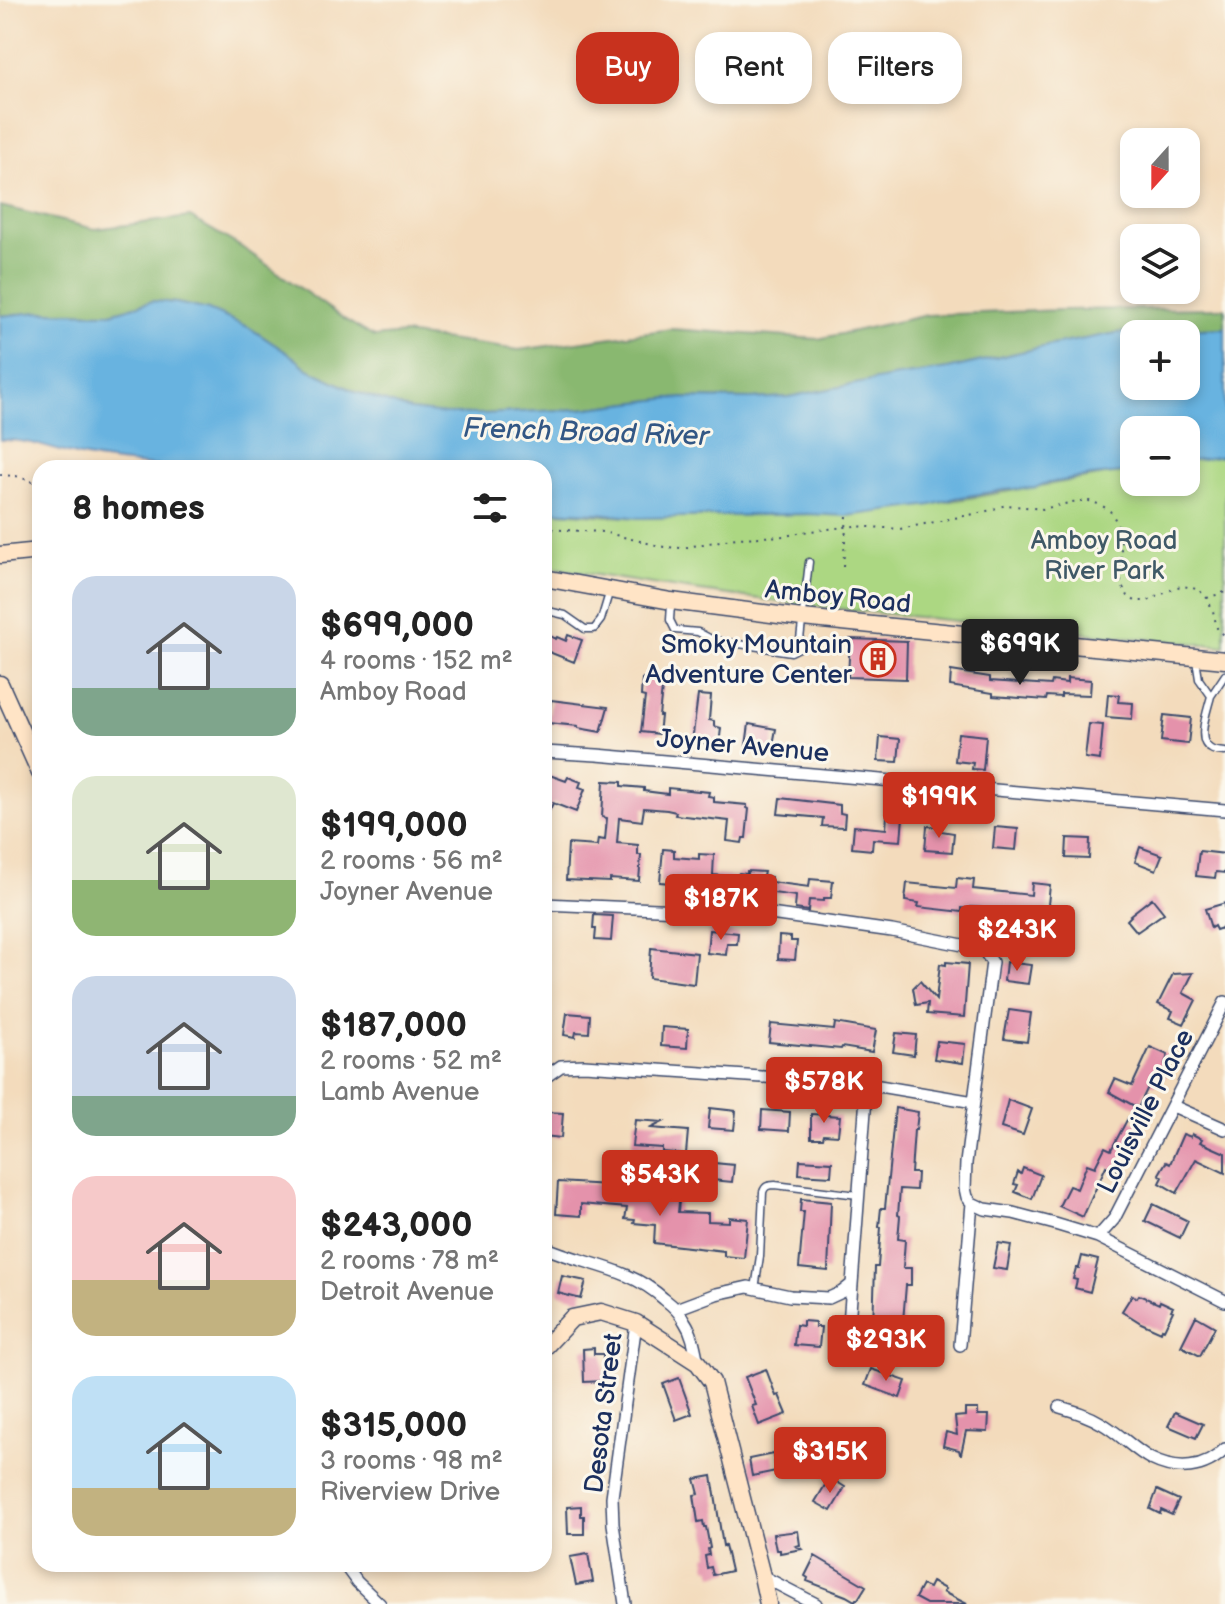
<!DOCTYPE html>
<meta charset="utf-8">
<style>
body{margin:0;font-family:"Balsamiq Sans",sans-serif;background:#f6f6f6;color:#222;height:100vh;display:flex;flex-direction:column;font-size:30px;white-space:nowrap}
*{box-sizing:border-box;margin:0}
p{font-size:26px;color:#767676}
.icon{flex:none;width:44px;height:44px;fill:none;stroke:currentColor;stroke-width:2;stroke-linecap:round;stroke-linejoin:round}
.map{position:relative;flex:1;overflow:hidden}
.side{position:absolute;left:32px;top:460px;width:520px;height:1112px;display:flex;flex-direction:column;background:#fff;border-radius:24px;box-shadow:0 4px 12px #0003}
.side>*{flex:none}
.banner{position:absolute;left:576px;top:32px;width:528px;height:72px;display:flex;gap:16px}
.needle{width:52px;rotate:201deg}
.tools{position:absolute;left:1120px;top:128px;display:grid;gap:16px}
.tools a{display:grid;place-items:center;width:80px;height:80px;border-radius:16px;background:#fff;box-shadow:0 4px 12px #0003;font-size:40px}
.price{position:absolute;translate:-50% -68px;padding:0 18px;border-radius:8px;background:#c8321e;color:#fff;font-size:26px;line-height:52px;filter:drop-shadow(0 2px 4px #0008)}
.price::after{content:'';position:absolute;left:50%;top:48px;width:24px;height:18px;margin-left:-12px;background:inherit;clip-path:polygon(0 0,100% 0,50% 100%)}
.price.selected{background:#222;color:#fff}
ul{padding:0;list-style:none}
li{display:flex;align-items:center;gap:24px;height:200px;padding:0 40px}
li span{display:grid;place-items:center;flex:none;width:224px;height:160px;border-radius:24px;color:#555}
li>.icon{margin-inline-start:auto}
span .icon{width:96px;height:96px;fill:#fffc;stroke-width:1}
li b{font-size:34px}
h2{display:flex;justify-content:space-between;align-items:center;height:96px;padding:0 40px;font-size:34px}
.chip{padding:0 28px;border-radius:24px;background:#fff;box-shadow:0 4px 12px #0003;font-size:28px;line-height:72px}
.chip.selected{background:#c8321e;color:#fff}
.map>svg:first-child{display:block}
.green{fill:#acd782;stroke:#648370;stroke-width:2}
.forest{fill:#89b870;stroke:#527467;stroke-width:2}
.water{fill:#67b3e0;stroke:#41719f;stroke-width:2;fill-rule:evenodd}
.building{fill:#e492ab}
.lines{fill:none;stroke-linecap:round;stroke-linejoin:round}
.lane-casing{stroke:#3b496c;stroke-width:9}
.street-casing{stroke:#3b496c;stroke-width:14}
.secondary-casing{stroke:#3b496c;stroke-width:19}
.path{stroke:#3b496c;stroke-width:2;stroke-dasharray:2 6;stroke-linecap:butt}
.lane{stroke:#fff;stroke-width:6}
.street{stroke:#fff;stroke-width:11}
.secondary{stroke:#ffe4c6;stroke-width:16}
.labels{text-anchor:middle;stroke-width:6;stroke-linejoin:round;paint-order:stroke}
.park-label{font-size:26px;fill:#3f5967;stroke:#fbf7ec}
.street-label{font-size:26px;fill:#1b2f5e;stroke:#fbf7ec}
.poi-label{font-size:26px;fill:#1b2f5e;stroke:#fbf7ec;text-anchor:end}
.water-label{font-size:28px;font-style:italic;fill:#325785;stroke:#fbf7ec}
</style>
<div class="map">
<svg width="1225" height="1604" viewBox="0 0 1225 1604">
<rect width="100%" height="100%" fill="#fbf7ec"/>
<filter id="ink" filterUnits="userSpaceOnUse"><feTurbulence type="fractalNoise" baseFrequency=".0125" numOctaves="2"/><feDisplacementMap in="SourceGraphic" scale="16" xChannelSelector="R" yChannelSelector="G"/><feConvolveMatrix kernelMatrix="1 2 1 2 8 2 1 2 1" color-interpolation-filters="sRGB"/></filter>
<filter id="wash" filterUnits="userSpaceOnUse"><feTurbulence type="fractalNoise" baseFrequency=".006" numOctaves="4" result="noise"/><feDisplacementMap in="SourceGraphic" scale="32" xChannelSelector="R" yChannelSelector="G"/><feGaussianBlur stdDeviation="1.8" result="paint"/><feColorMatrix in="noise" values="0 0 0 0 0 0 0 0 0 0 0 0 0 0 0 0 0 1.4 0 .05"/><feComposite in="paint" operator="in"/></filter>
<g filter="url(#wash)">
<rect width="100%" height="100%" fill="#f3dbbc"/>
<path class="green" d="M1212,456L1225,457V646C997,625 769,607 544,566V511L639,518L807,514L939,503L1134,470V482H1186V461Z"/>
<path class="forest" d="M0,206L95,229L190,217L243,248L344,319L374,337L404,334L519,350L671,329L818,339L927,315L1063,310L1225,308V328L1117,333L1047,346L948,369L892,377L788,397L752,399L670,398L581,409L482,414H445L410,410L356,392L308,369L292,356L248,327L208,310L177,303L153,301L111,313L39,312L0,316Z"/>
<path class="water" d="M153,301L176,303L208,310L248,327L292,356L308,369L356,392L410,410L445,414H482L581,409L670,398L751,399L788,397L892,377L948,369L1047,346L1117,333L1225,328V456L1186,461V430H1134V472L1092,476L1044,484L1035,488L1004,490L956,498L932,505L847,516L807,514L639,518L598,513L544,511V468H174C139,464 102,462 68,453C45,447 24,439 0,440V316L39,312L111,313ZM1134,334H1186V386H1134Z"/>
<g id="blocks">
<path class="building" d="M544,633L556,639L557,637L566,641L568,635L582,640L574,662L544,650Z
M850,639L907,641L906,679L848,677Z
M951,671L990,677V681L1051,685L1052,681L1067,683V678L1091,680L1090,695L1061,694V697L1047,696L1046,700L993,696V693L950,686Z
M642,679L663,680L659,716H661L659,734L641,732L645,697L641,696Z
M1108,694L1119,695L1118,702L1133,703L1132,719L1106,717Z
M698,695L711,696L709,720L714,721V726L721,728L719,745L692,742Z
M551,700L608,707L601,732L578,728V726L548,723Z
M1164,715L1191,718L1188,744L1161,741Z
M749,724L776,729L772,750L746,746Z
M1089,724L1103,725L1100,760L1085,758Z
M958,733L986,736L983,770L972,769L973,763L955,761Z
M880,737L900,739L898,762L878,761Z
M544,773L566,781L568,777L581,782L579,787L585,789L576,812L553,803L544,822Z
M604,781L622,782V786L644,788V791L668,794V788L709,792L708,796L714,797V802L747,805V808L749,809L746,838H743L742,843L727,841L729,821L675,815L676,812L667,810L644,808L642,821L619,818L617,843L638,845V855H641L639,881L610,879V882L566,880L568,844L597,846L598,839L605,840L607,818L602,817Z
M780,798L840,805V813L845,814L844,827L822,826L823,818L778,814Z
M887,815L903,817L901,841L873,839L872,850L852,848L854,826L886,829Z
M927,826L941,827V831L954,833L952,852L925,850Z
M995,827L1018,829L1016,850L993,848Z
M1067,838L1090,839L1089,859L1066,858Z
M1140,847L1162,855L1156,870L1135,862Z
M663,849L674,850V857L699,859V854L714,855L713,875L736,877L739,873L747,874V871L764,872L763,876L771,877V882L809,887L810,879L833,881L831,898H824V901L809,900L808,911L795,909L796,896L766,892L765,899L741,897L742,893L719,892V887L660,882Z
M1199,851L1225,854V873L1216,872L1215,878L1196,876Z
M957,878L974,880L973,889L1031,895L1032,883L1050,885L1047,915L1011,912V915L996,914V909L971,907V909L962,908V912L918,907L919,903L905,901L907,883L956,888Z
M1152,898L1164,913L1137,932L1127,920L1131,916L1130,915Z
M1225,903V927L1216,930L1214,926L1211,928L1205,909Z
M594,915L613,916L611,941L595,940L596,929H593Z
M709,930L738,933L737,944H727L726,955L707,953Z
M779,936L791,937V941H797L795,960L778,959Z
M651,948L697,953L694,984L649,978Z
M946,962L968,964L964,1017L927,1014L928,1003L916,1005L913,988L920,981L936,1000L940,964L946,965Z
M1006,962L1031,965L1028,984L1004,981Z
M1193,973L1183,993L1196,1000L1184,1024L1170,1018L1173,1011L1158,1004L1173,974Z
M1009,1010L1031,1013L1027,1042L1004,1039Z
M567,1013L590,1015L589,1033L576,1032L575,1037L564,1035Z
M835,1023L876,1030L872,1052L842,1047L841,1049L769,1042L771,1024L834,1030Z
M662,1027L688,1029L687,1048L661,1046Z
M896,1033L916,1035L914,1055L893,1052Z
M937,1041L965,1044L963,1063L934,1059Z
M1150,1047L1168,1055L1165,1064L1171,1066L1165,1078L1160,1076L1155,1086L1150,1083L1138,1108L1109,1092L1115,1079L1132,1086Z
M1008,1100L1032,1109L1023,1135L1001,1128Z
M710,1108L736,1111L734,1130L708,1128Z
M895,1108L918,1112L916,1130H914L911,1173H917L916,1190L900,1189L898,1215L900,1216L898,1239L905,1240L903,1268H911V1285H906L901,1346L872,1343L873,1336H869L870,1326H873L875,1267H878L881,1227H879L881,1208H885Z
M762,1110L790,1112L789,1131L761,1129Z
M546,1112L563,1113L561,1138L544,1136Z
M811,1114L840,1116L838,1135L824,1134L823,1138H811Z
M1128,1118L1141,1125L1116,1172L1106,1166L1083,1217L1059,1206L1069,1186L1077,1189L1087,1164L1095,1167L1105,1147L1111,1150Z
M635,1120L663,1122L651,1128L688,1131L686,1154L662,1152V1148L632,1146Z
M1183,1134L1191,1137L1192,1134L1202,1139L1200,1142L1225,1153V1173L1196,1159L1177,1193L1160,1183L1163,1177L1159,1174L1166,1162L1170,1164Z
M800,1160L832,1162L831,1176L799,1174Z
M704,1162L734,1165L732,1182L702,1179Z
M1023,1168L1041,1175L1032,1199L1015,1192L1018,1185L1014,1184L1018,1172L1021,1174Z
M558,1182L608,1185L609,1193L657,1199L658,1190L680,1192L678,1212L708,1213V1221L729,1222V1217L748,1219L744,1258L724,1256V1251L654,1243L655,1225L634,1223L635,1220L625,1219L627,1208L581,1204V1216L556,1214Z
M801,1199L831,1202L828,1271L799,1268L804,1212H800Z
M1153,1204L1188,1221L1180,1238L1145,1221Z
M998,1243L1011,1245L1007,1270L993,1268Z
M1082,1256L1098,1260L1090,1292L1075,1288L1077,1280L1073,1279L1076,1268H1079Z
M562,1276L586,1281L581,1299L558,1293Z
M1132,1295L1137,1298L1139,1295L1159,1304L1160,1301L1173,1307L1171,1310L1173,1311L1164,1330L1162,1329L1161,1332L1141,1323L1122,1311Z
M1196,1316L1215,1327L1200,1356L1181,1346Z
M803,1321L815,1322V1327H821L819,1347L794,1345L796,1325L803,1326Z
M594,1348V1354H603L604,1381L584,1382L583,1349Z
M766,1369L776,1396L779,1395L787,1414L759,1425L752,1406L756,1405L745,1377Z
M871,1369L906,1381L900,1398L865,1385Z
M679,1378L692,1414L676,1420L663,1384Z
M965,1409H978V1415H989L988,1432L966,1431L961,1454H960L959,1450L943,1446L946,1432L957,1435L955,1417L965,1416Z
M1175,1412L1203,1424L1196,1438L1168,1426Z
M773,1454L776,1471L752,1476L749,1459Z
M712,1476L723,1546L725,1545L731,1571L713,1575L711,1567L707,1568L705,1556L709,1555L708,1549L710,1548L706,1527H704L703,1521L698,1522L694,1495L699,1494L695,1479Z
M832,1479L845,1487L831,1511L815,1502L827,1482L830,1483Z
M1157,1490L1179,1500L1172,1515L1161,1510L1160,1514L1150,1509Z
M581,1506V1516H584V1534H568L567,1507Z
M798,1531L800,1545L796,1546L802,1549L780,1553V1550H776L773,1534Z
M588,1554L593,1582L576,1585L570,1557Z
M815,1556L866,1586L858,1599H856L855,1601L846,1596L807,1581L808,1578L805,1576Z
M932,1582L945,1589L943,1592L967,1604H926L915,1598L922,1585L929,1588Z"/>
</g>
</g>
<g filter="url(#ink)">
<use href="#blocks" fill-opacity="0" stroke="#3b496c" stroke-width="2"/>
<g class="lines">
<defs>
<path id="lane" d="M671,604L670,620L675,630L698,632L713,640L791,652L799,648L809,562
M544,610L565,615L585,629H594L601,620L610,590
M1196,660L1199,679L1211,696L1225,675
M1211,696C1208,709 1195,742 1211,749C1215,752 1220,751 1225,752
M755,1289L760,1256L763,1192C765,1186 768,1185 775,1185L858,1195"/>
<path id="street" d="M544,752L597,755L1225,810
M544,904L770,914L892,931L983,949L992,962L966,1163L965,1188L967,1197L972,1203L985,1209L1013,1213L1055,1224L1098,1237L1225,1301
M544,1078L561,1066L584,1065L867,1084L974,1102
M1173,1106L1225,1129
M1098,1237L1114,1219L1225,1002
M544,1247C587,1266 627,1266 664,1299C672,1305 680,1312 685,1322C693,1334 695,1349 698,1363
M676,1309L716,1294L748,1287L790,1296L829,1298L842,1292L852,1284
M960,1345L972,1203
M847,1351L867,1084
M1060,1407C1074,1411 1088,1415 1101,1423C1119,1433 1133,1449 1151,1459C1177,1472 1205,1470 1225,1449
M344,1564L357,1582L380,1604
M762,1576L816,1604
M625,1604L613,1524L612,1497L636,1323"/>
<path id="secondary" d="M0,555L40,551
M544,578L671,601L802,618L1225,660
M0,684L40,773
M544,1348L572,1318L601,1312L636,1323L698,1363L712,1382L762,1576L768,1604"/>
</defs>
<use href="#lane" class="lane-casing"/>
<use href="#street" class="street-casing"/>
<use href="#secondary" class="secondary-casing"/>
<path class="path" d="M0,475L16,476L40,484
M544,529L603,532L664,547L682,548L736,538L786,536L802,532L854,526L900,529L984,512L1006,505L1043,509L1077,501H1089L1101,505L1110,511L1118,524L1121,538V584L1128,596L1135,601H1148L1177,587L1183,586L1193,588L1200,591L1207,598L1213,611L1217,628L1225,636
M843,566L847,516
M1207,598L1225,592"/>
<use href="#lane" class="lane"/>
<use href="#street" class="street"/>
<use href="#secondary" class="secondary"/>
</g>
</g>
<defs>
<symbol id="building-ring" viewBox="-11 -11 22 22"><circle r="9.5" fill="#fbf7ec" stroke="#c8321e" stroke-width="1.5"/><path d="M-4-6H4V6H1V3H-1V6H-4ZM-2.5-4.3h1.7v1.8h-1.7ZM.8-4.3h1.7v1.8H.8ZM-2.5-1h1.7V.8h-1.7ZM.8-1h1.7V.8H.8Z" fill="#c8321e"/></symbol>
</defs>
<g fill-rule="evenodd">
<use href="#building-ring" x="858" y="639" width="40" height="40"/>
</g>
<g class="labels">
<g class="park-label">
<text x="1104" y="549">Amboy Road<tspan x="1104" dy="30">River Park</tspan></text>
</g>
<g class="street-label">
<text transform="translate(838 596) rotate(6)" y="9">Amboy Road</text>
<text transform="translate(743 745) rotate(5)" y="9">Joyner Avenue</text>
<text transform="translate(1145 1111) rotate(-63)" y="9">Louisville Place</text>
<text transform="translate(603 1413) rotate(-83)" y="9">Desota Street</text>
</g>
<g class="poi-label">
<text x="852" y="653">Smoky Mountain<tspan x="852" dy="30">Adventure Center</tspan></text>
</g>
<g class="water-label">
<text transform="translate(586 431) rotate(2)" y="10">French Broad River</text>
</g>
</g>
</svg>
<div class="tools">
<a><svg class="needle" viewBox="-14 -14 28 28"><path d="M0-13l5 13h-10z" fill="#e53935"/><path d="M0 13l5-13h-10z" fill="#767676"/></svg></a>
<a><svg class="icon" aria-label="layers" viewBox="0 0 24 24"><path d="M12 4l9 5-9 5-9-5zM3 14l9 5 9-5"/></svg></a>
<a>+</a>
<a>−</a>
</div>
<b class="price selected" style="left:1020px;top:687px">$699K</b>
<b class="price" style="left:939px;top:840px">$199K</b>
<b class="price" style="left:721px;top:942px">$187K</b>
<b class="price" style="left:1017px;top:973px">$243K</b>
<b class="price" style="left:824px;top:1125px">$578K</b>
<b class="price" style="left:660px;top:1218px">$543K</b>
<b class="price" style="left:886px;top:1383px">$293K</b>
<b class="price" style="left:830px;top:1495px">$315K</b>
<div class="banner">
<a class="chip selected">Buy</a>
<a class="chip">Rent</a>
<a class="chip">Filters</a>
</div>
<section class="side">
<h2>8 homes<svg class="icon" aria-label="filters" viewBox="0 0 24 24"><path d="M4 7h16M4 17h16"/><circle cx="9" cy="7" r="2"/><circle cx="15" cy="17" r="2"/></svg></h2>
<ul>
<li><span style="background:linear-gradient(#c9d6e8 70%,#7fa58c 0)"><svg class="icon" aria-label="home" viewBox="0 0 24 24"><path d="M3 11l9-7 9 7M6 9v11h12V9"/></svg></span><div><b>$699,000</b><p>4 rooms · 152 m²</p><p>Amboy Road</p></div></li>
<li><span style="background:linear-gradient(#dfe7d0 65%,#8fb573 0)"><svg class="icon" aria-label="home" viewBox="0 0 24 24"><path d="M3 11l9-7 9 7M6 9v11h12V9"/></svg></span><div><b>$199,000</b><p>2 rooms · 56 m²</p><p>Joyner Avenue</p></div></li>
<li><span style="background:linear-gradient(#c9d6e8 75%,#7fa58c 0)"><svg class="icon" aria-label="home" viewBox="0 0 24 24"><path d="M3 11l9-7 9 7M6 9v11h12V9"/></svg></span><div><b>$187,000</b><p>2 rooms · 52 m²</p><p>Lamb Avenue</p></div></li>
<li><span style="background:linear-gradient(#f6c9c9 65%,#c2b280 0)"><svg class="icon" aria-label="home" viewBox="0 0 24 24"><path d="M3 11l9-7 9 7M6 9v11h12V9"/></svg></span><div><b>$243,000</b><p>2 rooms · 78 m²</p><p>Detroit Avenue</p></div></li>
<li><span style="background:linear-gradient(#bfe0f5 70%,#c2b280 0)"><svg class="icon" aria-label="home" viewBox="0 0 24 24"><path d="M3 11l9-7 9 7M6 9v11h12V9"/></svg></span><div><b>$315,000</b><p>3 rooms · 98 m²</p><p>Riverview Drive</p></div></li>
</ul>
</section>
</div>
